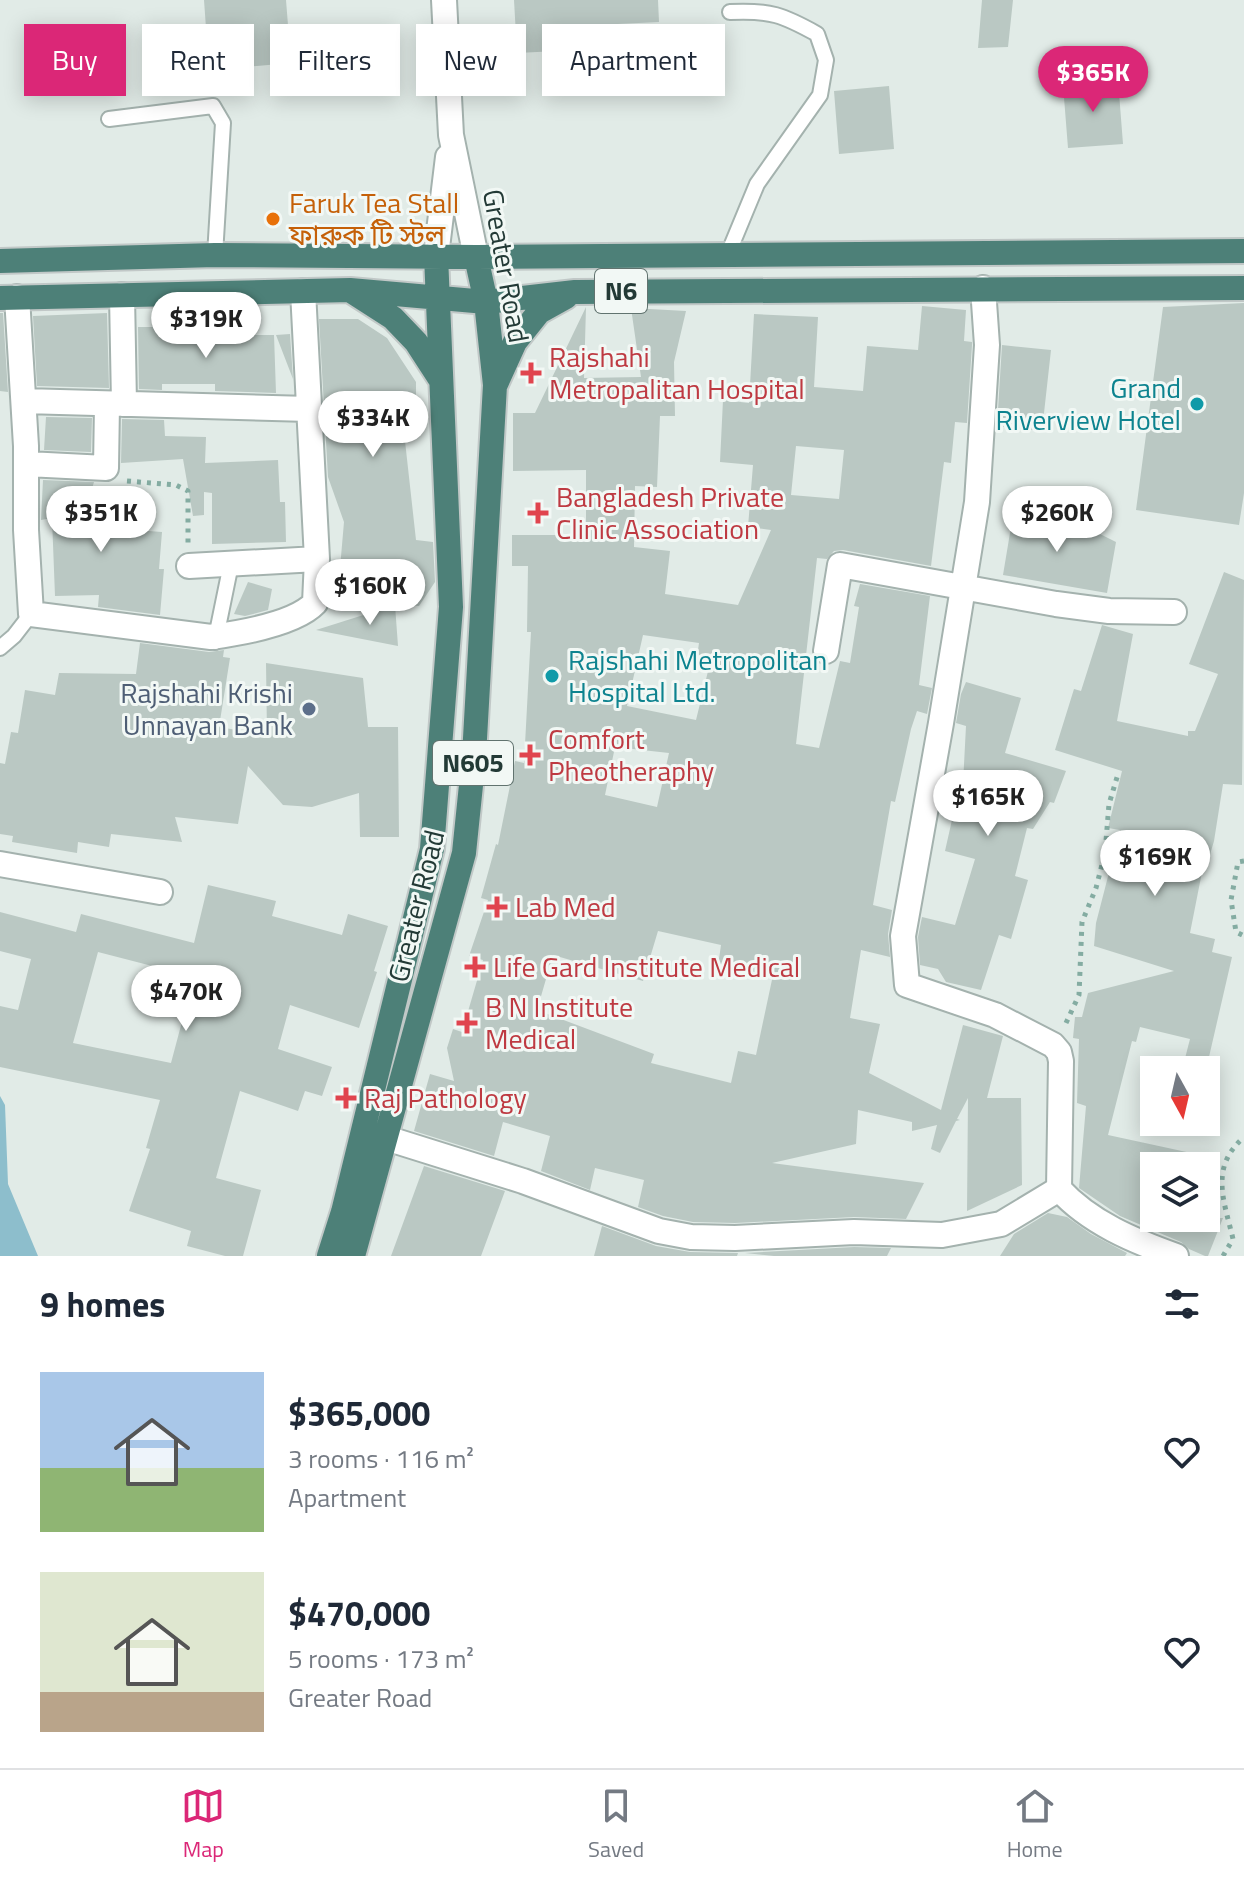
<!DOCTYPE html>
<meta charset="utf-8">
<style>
body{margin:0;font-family:"Titillium Web","Noto Sans Bengali",sans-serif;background:#f2f2f3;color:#1f2937;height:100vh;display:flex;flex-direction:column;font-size:30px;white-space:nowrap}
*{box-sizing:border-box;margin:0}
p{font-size:26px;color:#747a83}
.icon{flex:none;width:44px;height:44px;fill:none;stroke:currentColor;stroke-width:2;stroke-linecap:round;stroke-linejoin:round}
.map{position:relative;height:1256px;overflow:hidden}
.panel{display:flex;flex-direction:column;background:#fff;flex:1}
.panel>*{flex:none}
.banner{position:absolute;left:24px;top:24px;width:800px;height:72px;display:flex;gap:16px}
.needle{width:52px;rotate:172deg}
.tools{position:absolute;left:1140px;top:1056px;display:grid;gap:16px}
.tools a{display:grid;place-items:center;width:80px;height:80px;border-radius:0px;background:#fff;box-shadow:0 4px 20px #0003;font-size:40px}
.price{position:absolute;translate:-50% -68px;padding:0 18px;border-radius:28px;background:#fff;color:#222;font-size:26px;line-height:52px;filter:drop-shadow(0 2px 4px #0008)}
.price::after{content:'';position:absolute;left:50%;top:48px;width:24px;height:18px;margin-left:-12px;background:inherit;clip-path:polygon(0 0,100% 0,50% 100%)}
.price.on{background:#db2777;color:#fff}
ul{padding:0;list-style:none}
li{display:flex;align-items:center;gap:24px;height:200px;padding:0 40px}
li span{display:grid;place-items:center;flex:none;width:224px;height:160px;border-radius:0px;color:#555}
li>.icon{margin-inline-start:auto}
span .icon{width:96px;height:96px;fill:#fffc;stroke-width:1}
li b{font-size:34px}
h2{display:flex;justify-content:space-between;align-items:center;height:96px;padding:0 40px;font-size:34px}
.tag{padding:0 28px;border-radius:0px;background:#fff;box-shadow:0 4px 20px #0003;font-size:28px;line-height:72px}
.tag.on{background:#db2777;color:#fff}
.dock{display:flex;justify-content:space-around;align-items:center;height:112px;border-top:2px solid #e0e1e3;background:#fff;font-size:22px;color:#747a83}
.dock a{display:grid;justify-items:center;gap:4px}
.dock .on{color:#db2777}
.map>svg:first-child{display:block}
.water{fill:#8dbecc}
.building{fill:#bac8c3;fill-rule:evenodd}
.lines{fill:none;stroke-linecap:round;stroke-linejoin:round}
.service-casing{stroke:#a4b2ae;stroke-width:18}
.minor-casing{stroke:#a4b2ae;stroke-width:28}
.tertiary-casing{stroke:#a4b2ae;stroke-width:28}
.trunk-casing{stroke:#c1c8c7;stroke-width:28}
.path{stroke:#84aca2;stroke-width:5;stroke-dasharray:4 6;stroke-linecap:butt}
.service{stroke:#fff;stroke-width:14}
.minor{stroke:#fff;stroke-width:24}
.tertiary{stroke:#fff;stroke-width:24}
.trunk{stroke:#4d8078;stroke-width:24}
.food-dot{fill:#e8710a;stroke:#f2f8f5;stroke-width:3}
.health-dot{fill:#e0444e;stroke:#f2f8f5;stroke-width:3}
.culture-dot{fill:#0f9aa8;stroke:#f2f8f5;stroke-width:3}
.service-dot{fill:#5c6f8a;stroke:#f2f8f5;stroke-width:3}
.labels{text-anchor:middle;stroke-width:6;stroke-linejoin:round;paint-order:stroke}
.shield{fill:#f2f8f5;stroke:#61736f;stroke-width:2}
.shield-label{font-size:26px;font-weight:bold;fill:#233a36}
.food-label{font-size:28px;fill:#c56008;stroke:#f2f8f5;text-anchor:start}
.street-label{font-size:28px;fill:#233a36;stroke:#f2f8f5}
.health-label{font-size:28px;fill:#be3a42;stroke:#f2f8f5;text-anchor:start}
.culture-label{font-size:28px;fill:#0d838f;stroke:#f2f8f5;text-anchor:end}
.service-label{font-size:28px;fill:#4e5e75;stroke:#f2f8f5;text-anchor:end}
</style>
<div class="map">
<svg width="1244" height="1256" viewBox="0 0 1244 1256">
<rect width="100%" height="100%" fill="#e1ebe7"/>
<path class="water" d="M0,1096L5,1105L8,1184L38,1256H0Z"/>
<path class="building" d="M204,0H286L291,63L209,70Z
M514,0H658L659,22L597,25L598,49L517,53Z
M982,0H1013L1008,47L978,48Z
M1118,80L1123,144L1068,148L1063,85Z
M889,86L894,149L839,154L834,91Z
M1244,303V493L1239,525L1136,510L1163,307Z
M922,306L966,310L964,341L972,342V345L967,423L955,422L951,463L944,462L931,566L843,550L834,551L827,559L817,558L796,744L819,748L840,661L850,663L859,607L854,606L860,584L930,596L919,685L932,688L927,714L917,711L911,729L895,802L891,801L873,905L892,910L888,934L890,957L861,950L850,1018L880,1024L869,1073L941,1110L963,1025L1003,1036L987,1098H1021L1022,1185L967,1211L968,1098L957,1119L960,1120L956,1121L940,1153L931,1149L937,1125L912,1131V1122L858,1110L856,1144L772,1163L924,1183L906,1219L854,1217L735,1223L693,1222L663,1216L638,1207L644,1180L595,1168L590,1190L541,1171L550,1136L503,1122L494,1156L414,1131L430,1074L454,1081L447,1048L453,1029L462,1032L483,960L469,956L488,900L481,898L496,844L498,845L515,761L524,763L531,632H527L528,566H512V535H586V470L513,471V413H535L586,307L584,378L641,377L631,308L686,311L674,362L675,416H660L657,487L635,486L634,547L670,551L665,594L738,605L771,530L748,527L753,465L720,462L723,400L749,403L754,314L818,317L814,387L863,391L867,346L918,350ZM796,446L844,450L839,499L791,495ZM643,635L699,643L697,657L711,659L696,720L627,706ZM615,747L669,753L657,807L605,795ZM658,931L721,945L718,966L773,975L756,1055L738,1051L731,1083L651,1063L654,1054L537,1010L553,955L643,981Z
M0,313H3L8,392L0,391Z
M107,313L109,388L37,386L33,316Z
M319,319H358L387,338L416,382V404L401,405L416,540L433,542L435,582L419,606L379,603L380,572L340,568L344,522L328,477Z
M138,327H184V335H274L276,393L215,391V384H162V390L139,389Z
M290,334L293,379L276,335Z
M1002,345L1051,350L1042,431L997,426Z
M46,417L92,418L91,452L44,450Z
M122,419L164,420L165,436L206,437L205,463L278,460L280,502H285L286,542L212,544V493L204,492V515L193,516L183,459L121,463Z
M43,480L94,482L81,526L162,532L159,569H164L160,615L98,607L99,595L55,596L52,518L41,520Z
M1015,503L1045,508L1041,538L1096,532L1116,542L1107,593L1003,575Z
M1224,572L1244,580L1242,785L1223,784L1214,841L1206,868L1203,867L1190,933L1215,939L1212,952L1232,957L1206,1070H1182L1190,1039L1140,1027L1136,1042L1132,1041L1108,1135L1205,1156L1203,1166H1154V1218H1223L1208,1256H1205L1189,1249L1181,1242L1120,1216L1079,1188L1086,1106L1077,1103L1079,1039L1073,1038L1075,1017H1082L1088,993L1174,971L1094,946L1096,923L1120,830L1108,828L1122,771L1055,750L1074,689L1081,691L1102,625L1133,634L1117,721L1188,736V731H1195L1218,674L1189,664Z
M248,582L272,589L268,610L245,616L234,614Z
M395,605L398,646L316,630Z
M140,643L209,652L224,650L223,657L230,658L219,727L267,735L266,663L363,678L368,727H398L399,837H360L359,793L312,807L283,805L248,766L238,824L175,817L182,842L111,834L109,847L78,842L77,853L12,842L13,836L0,834V763L5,764L11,732L18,733L25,690L55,695L59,673L136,674Z
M966,682L1021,698L1005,753L1066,771L1054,803L1050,802L1033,829L1027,828L1015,876L1028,880L1011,939L999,935L981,990L946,982L938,969L920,965L918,937L922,917L955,925L975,859L945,851L956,802L962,803L966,726L956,723L961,694Z
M208,885L276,901L272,916L342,935L348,914L388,926L374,971L377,972L359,1028L290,1005L278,1049L332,1067L322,1096L305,1091L298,1111L240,1091L216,1178L261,1190L243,1256H225L187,1246L191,1231L129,1211L150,1149L146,1148L160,1100L0,1067V1006L18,1010L31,959L0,951V912L76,932L81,914L194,943ZM98,952L187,975L185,982L192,984L171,1063L73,1043Z
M424,1166L505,1191L481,1256H391Z
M1048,1213L1067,1217L1091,1234L1127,1253L1125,1256H1000L1014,1234Z
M602,1226L656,1246L690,1252L738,1253L737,1256H594Z
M854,1247L891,1248L887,1256H774L745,1253Z"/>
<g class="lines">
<defs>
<path id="service" d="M109,119L213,106L223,123L215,255
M728,254L757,184L820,95L826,60L817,34C783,15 770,10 730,12
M215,642L231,564
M0,648L14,636L31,614"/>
<path id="minor" d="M983,288L987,345L977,502L941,723L903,936L907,985L995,1015L1053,1045L1059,1052L1061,1061L1059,1189C1090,1223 1134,1241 1176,1256
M122,295L124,404
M17,297L26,446V530L31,614L211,637C240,633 295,624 315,603L317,559L303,291
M24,401L309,409
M27,464L106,468L107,404
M189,566L317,559
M826,651L840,565L1056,604L1109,611L1174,612
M0,864L160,892
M386,1138L523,1181L659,1231L691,1237L735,1238L854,1232L942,1235L1001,1224L1059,1189"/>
<path id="tertiary" d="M444,0L451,135L476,257
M436,256L448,157"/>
<path id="trunk" d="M0,261L215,255L476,257L1244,251
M351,291L393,318L416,342L440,379
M0,298L350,290L486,302L575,292L1244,288
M496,384L515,342L539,312L566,297
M329,1256L343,1212L432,849L451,607L436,256
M353,1256L464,853L474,756L495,385L486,302L476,257"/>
</defs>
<use href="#service" class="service-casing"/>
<use href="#minor" class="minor-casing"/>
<use href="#tertiary" class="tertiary-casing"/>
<use href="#trunk" class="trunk-casing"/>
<path class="path" d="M127,481L176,485L188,491V543
M1244,861L1238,862L1231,900L1236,932L1244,936
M1066,1023L1079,995L1082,922L1096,888L1105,853L1109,804L1118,774
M1223,1256L1233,1239C1224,1200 1209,1168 1244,1137"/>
<use href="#service" class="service"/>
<use href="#minor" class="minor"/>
<use href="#tertiary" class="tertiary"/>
<use href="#trunk" class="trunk"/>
</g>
<circle class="food-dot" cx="273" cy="219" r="8"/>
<g class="health-dot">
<path d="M527 361h8v8h8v8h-8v8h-8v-8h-8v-8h8z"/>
<path d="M534 501h8v8h8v8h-8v8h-8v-8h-8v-8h8z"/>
<path d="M526 743h8v8h8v8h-8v8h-8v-8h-8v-8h8z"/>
<path d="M493 895h8v8h8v8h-8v8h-8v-8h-8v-8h8z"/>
<path d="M471 955h8v8h8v8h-8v8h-8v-8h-8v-8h8z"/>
<path d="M463 1011h8v8h8v8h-8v8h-8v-8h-8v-8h8z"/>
<path d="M342 1086h8v8h8v8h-8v8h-8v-8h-8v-8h8z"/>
</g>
<g class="culture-dot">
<circle cx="1197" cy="404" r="8"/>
<circle cx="552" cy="676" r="8"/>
</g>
<circle class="service-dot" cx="309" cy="709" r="8"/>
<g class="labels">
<g class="shield">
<rect x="595" y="269" width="52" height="44" rx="6"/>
<rect x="433" y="741" width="80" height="44" rx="6"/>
</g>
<g class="shield-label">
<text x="621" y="300">N6</text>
<text x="473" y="772">N605</text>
</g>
<g class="food-label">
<text x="289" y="213">Faruk Tea Stall<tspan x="289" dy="32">ফারুক টি স্টল</tspan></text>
</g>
<g class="street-label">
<text transform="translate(506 266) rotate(80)" y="10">Greater Road</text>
<text transform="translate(416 906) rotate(-76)" y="10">Greater Road</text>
</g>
<g class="health-label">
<text x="549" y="367">Rajshahi<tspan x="549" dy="32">Metropalitan Hospital</tspan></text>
<text x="556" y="507">Bangladesh Private<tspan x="556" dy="32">Clinic Association</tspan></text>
<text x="548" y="749">Comfort<tspan x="548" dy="32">Pheotheraphy</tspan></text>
<text x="515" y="917">Lab Med</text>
<text x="493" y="977">Life Gard Institute Medical</text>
<text x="485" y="1017">B N Institute<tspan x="485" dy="32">Medical</tspan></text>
<text x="364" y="1108">Raj Pathology</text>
</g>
<g class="culture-label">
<text x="1181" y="398">Grand<tspan x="1181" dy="32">Riverview Hotel</tspan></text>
<text x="568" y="670" text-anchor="start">Rajshahi Metropolitan<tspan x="568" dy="32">Hospital Ltd.</tspan></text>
</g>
<g class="service-label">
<text x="293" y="703">Rajshahi Krishi<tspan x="293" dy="32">Unnayan Bank</tspan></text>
</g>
</g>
</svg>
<div class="tools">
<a><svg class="needle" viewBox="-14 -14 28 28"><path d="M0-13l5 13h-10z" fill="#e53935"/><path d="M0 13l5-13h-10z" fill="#747a83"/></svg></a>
<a><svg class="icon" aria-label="layers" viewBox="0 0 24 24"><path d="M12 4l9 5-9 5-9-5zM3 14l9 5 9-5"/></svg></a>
</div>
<b class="price on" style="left:1093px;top:114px">$365K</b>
<b class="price" style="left:206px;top:360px">$319K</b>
<b class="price" style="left:373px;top:459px">$334K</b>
<b class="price" style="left:101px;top:554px">$351K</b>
<b class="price" style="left:1057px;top:554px">$260K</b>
<b class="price" style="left:370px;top:627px">$160K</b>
<b class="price" style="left:988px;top:838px">$165K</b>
<b class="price" style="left:1155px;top:898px">$169K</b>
<b class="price" style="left:186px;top:1033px">$470K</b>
<div class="banner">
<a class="tag on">Buy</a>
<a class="tag">Rent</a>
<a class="tag">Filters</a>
<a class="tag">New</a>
<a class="tag">Apartment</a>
</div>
</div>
<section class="panel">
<h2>9 homes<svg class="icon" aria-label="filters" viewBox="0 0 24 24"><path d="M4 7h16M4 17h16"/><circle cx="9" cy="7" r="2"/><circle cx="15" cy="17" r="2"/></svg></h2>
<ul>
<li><span style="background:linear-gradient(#a9c7e8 60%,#8fb573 0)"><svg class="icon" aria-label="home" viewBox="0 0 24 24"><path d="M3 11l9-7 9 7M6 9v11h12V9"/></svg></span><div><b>$365,000</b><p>3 rooms · 116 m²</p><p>Apartment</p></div><svg class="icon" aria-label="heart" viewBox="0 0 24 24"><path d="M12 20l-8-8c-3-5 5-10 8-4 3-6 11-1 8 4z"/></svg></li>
<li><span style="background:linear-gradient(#dfe7d0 75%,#b9a48a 0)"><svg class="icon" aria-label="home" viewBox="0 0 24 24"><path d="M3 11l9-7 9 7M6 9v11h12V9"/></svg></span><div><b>$470,000</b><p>5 rooms · 173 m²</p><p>Greater Road</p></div><svg class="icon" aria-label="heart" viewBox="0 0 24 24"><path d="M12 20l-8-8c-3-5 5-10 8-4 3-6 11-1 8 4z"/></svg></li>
</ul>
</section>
<nav class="dock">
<a class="on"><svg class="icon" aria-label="map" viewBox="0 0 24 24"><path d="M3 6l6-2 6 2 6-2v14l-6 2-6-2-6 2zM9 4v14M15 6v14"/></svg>Map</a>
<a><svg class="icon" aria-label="saved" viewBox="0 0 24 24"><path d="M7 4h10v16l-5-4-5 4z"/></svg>Saved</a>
<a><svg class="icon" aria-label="home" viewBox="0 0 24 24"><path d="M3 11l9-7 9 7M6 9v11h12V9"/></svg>Home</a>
</nav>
